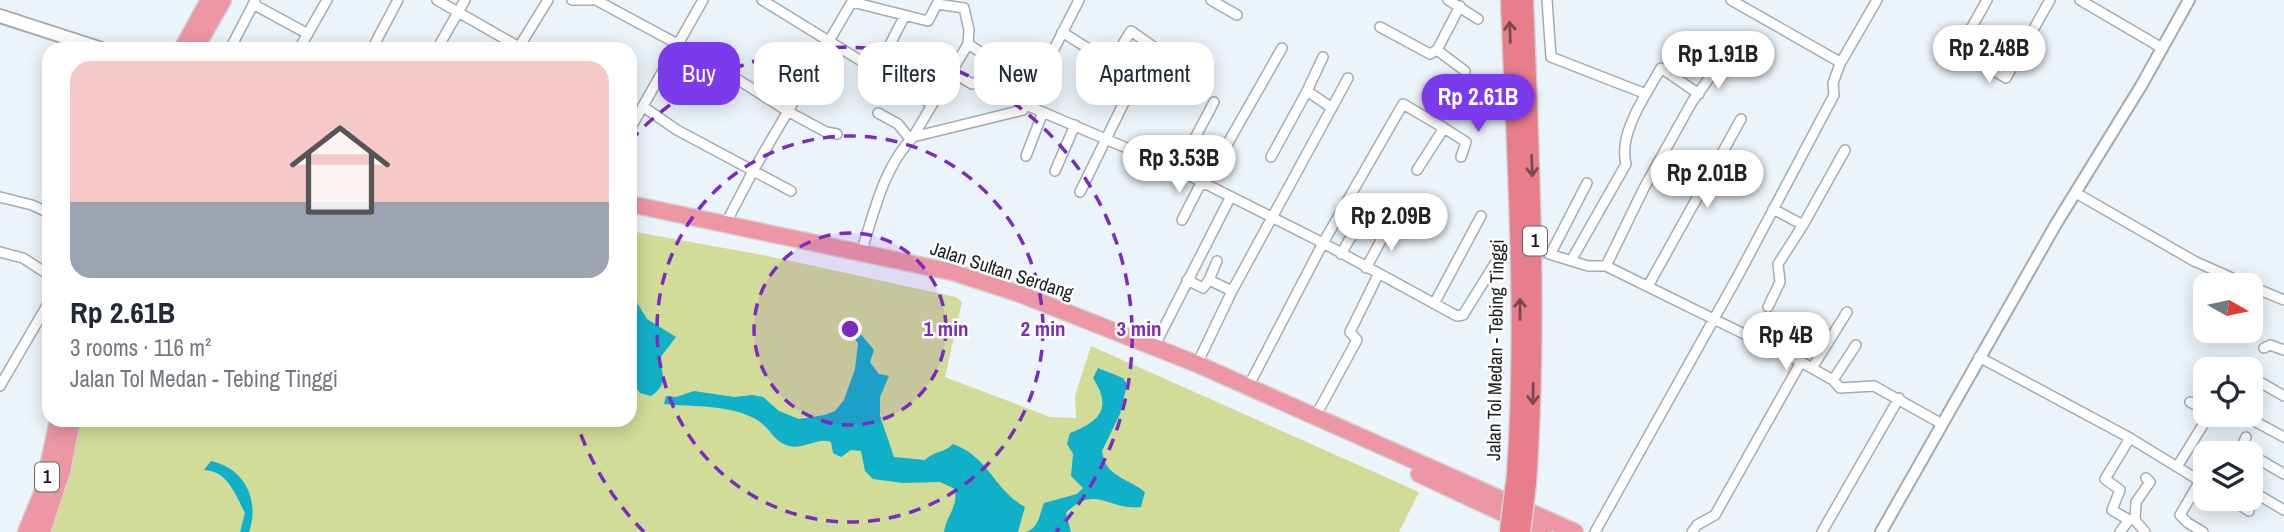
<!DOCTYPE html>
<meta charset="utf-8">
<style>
body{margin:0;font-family:"Archivo Narrow",sans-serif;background:#f2f2f3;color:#1f2937;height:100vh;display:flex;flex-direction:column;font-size:26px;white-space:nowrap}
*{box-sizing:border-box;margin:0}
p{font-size:23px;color:#747a83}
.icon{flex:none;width:38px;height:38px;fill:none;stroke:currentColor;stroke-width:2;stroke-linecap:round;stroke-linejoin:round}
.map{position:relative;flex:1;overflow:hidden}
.side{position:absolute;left:42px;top:42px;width:595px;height:385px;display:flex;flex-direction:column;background:#fff;border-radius:21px;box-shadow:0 4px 18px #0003}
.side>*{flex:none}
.guide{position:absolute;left:658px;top:42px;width:665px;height:63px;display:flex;gap:14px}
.needle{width:46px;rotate:99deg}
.tools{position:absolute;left:2193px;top:273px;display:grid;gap:14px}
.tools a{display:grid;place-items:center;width:70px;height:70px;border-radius:14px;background:#fff;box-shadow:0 4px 18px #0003;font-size:35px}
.price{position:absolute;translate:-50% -60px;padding:0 16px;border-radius:24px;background:#fff;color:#222;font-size:23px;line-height:46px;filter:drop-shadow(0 2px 4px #0008)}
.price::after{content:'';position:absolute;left:50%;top:42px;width:21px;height:16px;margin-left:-10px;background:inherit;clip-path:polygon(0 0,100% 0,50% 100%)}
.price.active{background:#7c3aed;color:#fff}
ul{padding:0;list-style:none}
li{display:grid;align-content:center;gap:14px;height:371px;padding:0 28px}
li+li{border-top:2px solid #e0e1e3}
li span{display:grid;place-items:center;height:217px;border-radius:21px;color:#555}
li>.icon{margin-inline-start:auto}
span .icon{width:126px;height:126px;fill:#fffc;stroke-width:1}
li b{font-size:30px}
.tag{padding:0 24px;border-radius:21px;background:#fff;box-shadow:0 4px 18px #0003;font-size:24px;line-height:63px}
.tag.active{background:#7c3aed;color:#fff}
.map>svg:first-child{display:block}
.green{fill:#d1dc98}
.water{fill:#11b0c9}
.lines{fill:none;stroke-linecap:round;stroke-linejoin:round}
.minor-tunnel{stroke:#c3cad0;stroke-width:9;stroke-dasharray:9 4.5;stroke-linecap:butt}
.minor-casing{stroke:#a4acb2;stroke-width:12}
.tertiary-casing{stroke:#a4acb2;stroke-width:14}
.secondary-casing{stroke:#a4acb2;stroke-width:16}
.trunk-casing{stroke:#d2d2d3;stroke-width:19}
.motorway-casing{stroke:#d2d2d3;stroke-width:19}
.minor{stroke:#fff;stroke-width:9}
.tertiary{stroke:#fff;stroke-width:10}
.secondary{stroke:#fff;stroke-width:12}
.trunk{stroke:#ec97a3;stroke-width:16}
.motorway{stroke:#e87d8c;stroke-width:16}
.motorway-bridge-casing{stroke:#d2d2d3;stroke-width:19;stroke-linecap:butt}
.motorway-bridge{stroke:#e87d8c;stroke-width:16}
.oneway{stroke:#784a52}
.ring{fill:none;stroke:#7b2cbf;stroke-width:3.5;stroke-dasharray:12 9}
.labels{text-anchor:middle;stroke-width:5;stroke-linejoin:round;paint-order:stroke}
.shield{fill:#fff;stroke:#616364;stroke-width:2}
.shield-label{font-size:18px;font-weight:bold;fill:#1d2022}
.street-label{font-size:19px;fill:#1d2022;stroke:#fff}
.centre{fill:#7b2cbf;stroke:#fff;stroke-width:3.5}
.ring-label{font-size:21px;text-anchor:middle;font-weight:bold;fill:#7b2cbf;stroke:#fff;stroke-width:5;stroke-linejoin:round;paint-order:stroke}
</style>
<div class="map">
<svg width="2284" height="532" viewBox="0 0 2284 532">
<rect width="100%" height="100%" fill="#ecf4fb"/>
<path class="green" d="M630,231L768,256L956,297L962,302L945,377L1050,417L1076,418L1075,396L1091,346L1419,492L1399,532H47L72,420H630Z"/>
<path class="water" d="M630,291L647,319L676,337L659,359C664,376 667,385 651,396L640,393L630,380Z
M858,331L874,350L870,362L879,374L889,376L880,397V416L894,457L925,460C934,451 944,453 953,444C989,457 994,490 1025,507L1018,532H944C947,515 958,507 955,489L940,482L903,483L873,479L865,471L861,451L851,450L841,457L833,453L831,442C818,437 803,450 789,446C774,442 771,430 760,422C735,404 694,407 664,404L666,396L676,397L694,391L734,397L752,395L763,397L779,411L799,419L825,415L835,411L844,400L855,369L858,343L852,336Z
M1098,368L1123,378L1127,384L1120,414L1102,451C1105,477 1128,478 1145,492L1141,507C1109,511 1095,483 1066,513L1071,532H1025C1039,529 1039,515 1044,503L1077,494L1083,488L1071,476L1073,454L1067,444L1070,433C1101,421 1112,408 1093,378Z
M211,461C245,468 260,501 249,532H240L245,513C235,494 228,471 204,470Z"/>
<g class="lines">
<path class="minor-tunnel" d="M1496,262L1549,254"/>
<defs>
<path id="minor" d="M437,0L519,47L548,0
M572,0H592
M596,0L707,60L789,112L826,132L837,134
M762,0L931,104
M1211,0L1237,15
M1448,0L1478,19
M1547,0L1551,57L1646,94
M1987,0L1959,50L2006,78L2050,0
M2080,0L2162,48
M852,2L928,21L937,4L964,8L969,30L968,44L913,137
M253,4L308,34
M1460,6L1437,50L1465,71
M1380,27L1430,54L1437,50
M1062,32L1111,63L1131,31L1165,55
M230,49L255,1
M299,49L327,0
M372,49L398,0
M437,49L465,0
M585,49L586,48
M1323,57L1307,91L1332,108
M1840,64L1877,0
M877,70L904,17
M952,72L972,84L980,80L991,59L968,44
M1026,105L1178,170L1323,243L1457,316L1463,315L1496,262
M645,108L677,130L791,191
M878,113L898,124L910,139
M1444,128L1466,142L1461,157
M630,129L703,0
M1026,156L1043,112
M1271,157L1307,91
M1178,170L1214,102
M1055,171L1075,125
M1204,185L1282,48
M1080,192L1133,84
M2076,193L2194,261L2248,285
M0,197L32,205L49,213
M1773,209L1803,225L1845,150
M1182,220L1201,183
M726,223L753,171L853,0
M0,252L23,258L49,275
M861,253C874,213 883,168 913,137L1023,110L1079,0
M1551,253L1587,183
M1341,254L1363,216
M1549,254L1588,266H1606L1801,362L1833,380L1840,388L1874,386L1942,424
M1572,259L1626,164C1618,133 1646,95 1661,68L1699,94
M1606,266L1644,188L1692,102L1723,59
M1366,268L1390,224
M1187,280L1203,288L1209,280L1232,291
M1209,280L1217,261
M1648,286L1741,119
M2250,286L2284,300
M1435,302L1481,216
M1768,307L1780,282L1778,264L1803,225
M1154,347L1230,198
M2264,348L2270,345L2284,350
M1979,357L2130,438L2200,481L2180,515L2188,523L2203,532
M1197,364L1232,291L1348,78
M1812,368L1847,312
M2251,377L2284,396
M1833,380L1856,345
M0,386L49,302
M1248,387L1323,243L1403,104L1444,128L1417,170
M2190,402L2205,410
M2243,415L2284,437
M1315,417L1357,340L1350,332L1378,275
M2246,437L2242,446L2250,453
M2250,454L2284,474
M2177,467L2209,415
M2250,490L2284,510
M2230,499L2249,511
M1595,532L1739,274L1834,95L1833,83L1840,64L1838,61L1731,0
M1692,532L1697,525L1715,515L1801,362
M1822,532L1899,398
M2120,532L2129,520L2112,510L2120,490L2105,479L2130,438
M2145,532L2135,520L2136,502L2150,482L2146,478"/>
<path id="tertiary" d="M1881,532L2056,224L2141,86L2189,0"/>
<path id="secondary" d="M0,16L102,49"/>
<path id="trunk" d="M182,49L209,0
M195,49L223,0
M630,204L952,272L1020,294L1197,364L1575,532
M1419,474L1543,532
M26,532L43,491L58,420
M42,532L62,471L72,420"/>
<path id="motorway" d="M1509,0C1515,158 1526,317 1515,475
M1525,0C1531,161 1539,322 1528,483"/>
</defs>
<use href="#minor" class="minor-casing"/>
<use href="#tertiary" class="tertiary-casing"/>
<use href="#secondary" class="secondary-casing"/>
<use href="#trunk" class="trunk-casing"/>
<use href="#motorway" class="motorway-casing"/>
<use href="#minor" class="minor"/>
<use href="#tertiary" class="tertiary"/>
<use href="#secondary" class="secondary"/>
<use href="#trunk" class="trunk"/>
<use href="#motorway" class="motorway"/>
<defs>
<path id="motorway-bridge" d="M1508,532L1515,475
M1522,532L1528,483"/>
</defs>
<use href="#motorway-bridge" class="motorway-bridge-casing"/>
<use href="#motorway-bridge" class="motorway-bridge"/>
</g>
<defs><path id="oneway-shaft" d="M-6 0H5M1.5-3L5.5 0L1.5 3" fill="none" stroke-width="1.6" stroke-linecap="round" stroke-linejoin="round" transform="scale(1.75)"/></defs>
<g class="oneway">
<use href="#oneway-shaft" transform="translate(1510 32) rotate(-92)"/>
<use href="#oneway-shaft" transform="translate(1532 166) rotate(88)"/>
<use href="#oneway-shaft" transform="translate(1520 309) rotate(-90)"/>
<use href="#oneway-shaft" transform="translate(1533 394) rotate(91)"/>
</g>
<circle cx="850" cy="329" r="96" fill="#7b2cbf" fill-opacity=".12"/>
<g class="ring">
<circle cx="850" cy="329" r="96"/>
<circle cx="850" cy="329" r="193"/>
<path d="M644 532A289 289 0 0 1 576 421M630 141A289 289 0 1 1 1056 532"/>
</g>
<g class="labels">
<g class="shield">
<rect x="1523" y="226.5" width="24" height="29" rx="5"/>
<rect x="35" y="462.5" width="24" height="29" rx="5"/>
</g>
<g class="shield-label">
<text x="1535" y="247">1</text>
<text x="47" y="483">1</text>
</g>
<g class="street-label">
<text transform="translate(1002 270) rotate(18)" y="7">Jalan Sultan Serdang</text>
<text transform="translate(1495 350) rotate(-89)" y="7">Jalan Tol Medan - Tebing Tinggi</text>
</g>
</g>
<circle cx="850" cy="329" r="10" class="centre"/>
<g class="ring-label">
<text x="946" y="336">1 min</text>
<text x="1043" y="336">2 min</text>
<text x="1139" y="336">3 min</text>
</g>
</svg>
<div class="tools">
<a><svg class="needle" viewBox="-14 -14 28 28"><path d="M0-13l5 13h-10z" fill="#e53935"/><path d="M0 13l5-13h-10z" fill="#747a83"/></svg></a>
<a><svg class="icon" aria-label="locate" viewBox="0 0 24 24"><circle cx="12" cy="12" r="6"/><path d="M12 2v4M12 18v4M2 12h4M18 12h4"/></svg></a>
<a><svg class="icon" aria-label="layers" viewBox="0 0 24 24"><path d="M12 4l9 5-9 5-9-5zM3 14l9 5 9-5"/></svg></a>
</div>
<b class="price" style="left:1989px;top:85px">Rp 2.48B</b>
<b class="price" style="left:1718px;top:91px">Rp 1.91B</b>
<b class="price active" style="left:1478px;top:134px">Rp 2.61B</b>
<b class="price" style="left:1179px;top:195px">Rp 3.53B</b>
<b class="price" style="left:1707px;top:210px">Rp 2.01B</b>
<b class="price" style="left:1391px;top:253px">Rp 2.09B</b>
<b class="price" style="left:1786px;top:372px">Rp 4B</b>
<div class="guide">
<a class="tag active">Buy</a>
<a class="tag">Rent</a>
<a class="tag">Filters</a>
<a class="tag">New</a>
<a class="tag">Apartment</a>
</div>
<section class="side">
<ul>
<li><span style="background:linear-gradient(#f6c9c9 65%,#9aa5b1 0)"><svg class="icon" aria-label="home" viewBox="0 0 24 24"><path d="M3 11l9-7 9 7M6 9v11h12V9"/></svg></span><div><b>Rp 2.61B</b><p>3 rooms · 116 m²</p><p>Jalan Tol Medan - Tebing Tinggi</p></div></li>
</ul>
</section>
</div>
